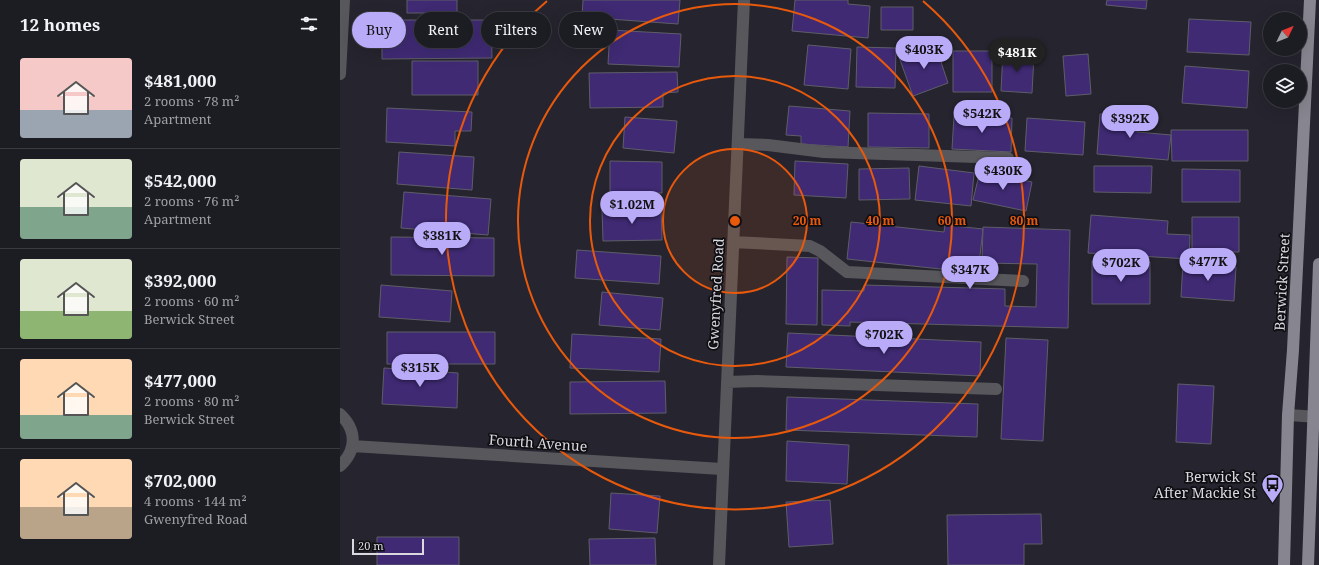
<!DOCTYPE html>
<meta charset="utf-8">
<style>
body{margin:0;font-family:"Noto Serif",serif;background:#25252b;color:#f1f3f6;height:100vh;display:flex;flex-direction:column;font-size:15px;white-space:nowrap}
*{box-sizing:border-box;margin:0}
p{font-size:13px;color:#a0a1a6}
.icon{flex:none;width:22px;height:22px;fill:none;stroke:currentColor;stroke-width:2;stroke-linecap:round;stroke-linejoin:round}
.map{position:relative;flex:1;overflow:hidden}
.drawer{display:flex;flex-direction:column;background:#1c1c23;width:340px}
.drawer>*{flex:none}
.guide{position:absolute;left:12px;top:12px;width:380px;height:36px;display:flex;gap:8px}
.needle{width:26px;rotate:47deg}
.controls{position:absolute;left:923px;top:12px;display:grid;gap:8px}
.controls a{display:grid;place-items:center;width:44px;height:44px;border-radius:50%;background:#1c1c23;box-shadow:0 4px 16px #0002,0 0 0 1px #3a3a41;font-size:20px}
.scale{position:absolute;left:12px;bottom:10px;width:72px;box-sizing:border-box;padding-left:4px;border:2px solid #dad9e0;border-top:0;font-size:11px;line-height:14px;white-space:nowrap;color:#dad9e0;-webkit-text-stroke:3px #0f0f13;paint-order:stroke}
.price{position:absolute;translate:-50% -34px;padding:0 9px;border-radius:14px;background:#b9abf7;color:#111;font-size:13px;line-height:26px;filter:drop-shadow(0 1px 2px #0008)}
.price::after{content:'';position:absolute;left:50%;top:24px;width:12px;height:9px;margin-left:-6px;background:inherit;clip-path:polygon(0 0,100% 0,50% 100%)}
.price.on{background:#222;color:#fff}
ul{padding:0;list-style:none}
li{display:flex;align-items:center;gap:12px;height:100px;padding:0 20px}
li+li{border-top:1px solid #3a3a41}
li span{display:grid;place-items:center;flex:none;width:112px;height:80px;border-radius:4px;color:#555}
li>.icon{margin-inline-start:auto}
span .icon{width:48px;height:48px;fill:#fffc;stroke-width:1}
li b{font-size:17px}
h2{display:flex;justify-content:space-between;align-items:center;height:48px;padding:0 20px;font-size:17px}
.chip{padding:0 14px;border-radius:18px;background:#1c1c23;box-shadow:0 4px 16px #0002,0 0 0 1px #3a3a41;font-size:14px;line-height:36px}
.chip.on{background:#b9abf7;color:#111}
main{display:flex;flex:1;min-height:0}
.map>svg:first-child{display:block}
.building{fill:#3f2a73;stroke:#5f5d69}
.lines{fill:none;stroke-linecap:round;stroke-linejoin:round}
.minor{stroke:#57575c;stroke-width:12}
.major{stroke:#878690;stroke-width:12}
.ring{fill:none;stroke:#e8590c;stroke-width:2}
.labels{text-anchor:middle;stroke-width:3.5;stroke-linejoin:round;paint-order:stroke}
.street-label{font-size:14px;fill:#dad9e0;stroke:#0f0f13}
.poi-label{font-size:14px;fill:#dad9e0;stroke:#0f0f13;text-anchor:end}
.centre{fill:#e8590c;stroke:#0f0f13;stroke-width:2}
.ring-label{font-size:12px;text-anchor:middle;font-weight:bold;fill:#e8590c;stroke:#0f0f13;stroke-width:3.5;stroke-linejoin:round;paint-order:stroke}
</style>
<main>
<section class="drawer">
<h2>12 homes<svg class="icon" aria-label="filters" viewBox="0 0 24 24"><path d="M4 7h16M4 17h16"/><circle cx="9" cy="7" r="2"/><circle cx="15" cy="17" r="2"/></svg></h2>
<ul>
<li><span style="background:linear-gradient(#f6c9c9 65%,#9aa5b1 0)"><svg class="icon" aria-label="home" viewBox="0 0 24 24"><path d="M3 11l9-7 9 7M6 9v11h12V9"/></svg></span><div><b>$481,000</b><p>2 rooms · 78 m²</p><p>Apartment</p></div></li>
<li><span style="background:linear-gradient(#dfe7d0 60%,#7fa58c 0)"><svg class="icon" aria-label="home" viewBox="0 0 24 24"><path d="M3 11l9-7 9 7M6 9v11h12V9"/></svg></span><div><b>$542,000</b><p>2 rooms · 76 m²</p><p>Apartment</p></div></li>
<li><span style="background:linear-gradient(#dfe7d0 65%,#8fb573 0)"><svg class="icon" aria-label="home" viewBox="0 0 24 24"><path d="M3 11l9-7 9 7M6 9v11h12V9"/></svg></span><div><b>$392,000</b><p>2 rooms · 60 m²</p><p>Berwick Street</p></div></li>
<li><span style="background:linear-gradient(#ffd9b3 70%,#7fa58c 0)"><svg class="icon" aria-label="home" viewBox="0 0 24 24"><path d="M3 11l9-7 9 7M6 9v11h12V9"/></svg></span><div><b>$477,000</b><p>2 rooms · 80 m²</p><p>Berwick Street</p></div></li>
<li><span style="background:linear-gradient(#ffd9b3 60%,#b9a48a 0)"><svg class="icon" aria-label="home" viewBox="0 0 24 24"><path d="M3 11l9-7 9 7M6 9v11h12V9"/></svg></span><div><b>$702,000</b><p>4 rooms · 144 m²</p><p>Gwenyfred Road</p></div></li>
</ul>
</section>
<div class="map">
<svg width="979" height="565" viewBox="0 0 979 565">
<rect width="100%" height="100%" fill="#26252f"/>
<path class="building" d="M67,0H117V13H67Z
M243,0H340L338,24L242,17Z
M455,0H508V4L530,6L528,38L452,31Z
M767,0H807L806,9L766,5Z
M541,7H573V30H541Z
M849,19L911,22L909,55L847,52Z
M42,20H151L152,58L42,59Z
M270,30L341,34L339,67L268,64Z
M595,44L608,83L573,96L559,57Z
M468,45L511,49L508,89L464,85Z
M517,47L556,48L555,88L516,87Z
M613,51H652V92H613Z
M663,52L694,55L692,93L661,91Z
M748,54L751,94L726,96L723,56Z
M72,61H138V95H72Z
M845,66L909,71L907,108L842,103Z
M337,72L338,92L323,93V107L250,108L249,73Z
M449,106L510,111L508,147L461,144V136L446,135Z
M47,108L132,112L131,131H115V146L46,142Z
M528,113L589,114V148L528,147Z
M760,114L799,117L797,132L831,135L828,160L757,154Z
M614,116L672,118L671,152L612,149Z
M285,117L337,121L334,153L283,148Z
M687,118L745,122L743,155L685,151Z
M831,130H908V161H832Z
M59,152L134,157L132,190L57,184Z
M270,161L322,162V193L270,192Z
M455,161L508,164L506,198L454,195Z
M579,166L634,173L631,206L575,200Z
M754,166H812L811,193L754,192Z
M569,168L570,199L519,200V169Z
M842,169L900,170V202H842Z
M640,171L692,182L686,211L633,200Z
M64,192L151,199L148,235L61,228Z
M321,209L322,240L263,241L262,210Z
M751,215L828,221L827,234L850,235L849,259L748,253Z
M852,217H899V252H852Z
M511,222L604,232L605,225L643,229L638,273L507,259Z
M643,227L730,230L728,328L510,322V326L482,325V290L524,291V285L665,289V306L696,307L697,264L642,263Z
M51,237L154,238V276L51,275Z
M237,250L321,256L319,284L235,278Z
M447,257L478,258L477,325L446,324Z
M752,261L810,262V304H752Z
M843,263L896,267L894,301L841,297Z
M41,285L112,291L110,322L39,317Z
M262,292L323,298L320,330L259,325Z
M47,332H155V364H47Z
M448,333L641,342L640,376L446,367Z
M232,334L321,339L319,372L230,368Z
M666,338L708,340L703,441L661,439Z
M44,368L118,373L117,408L42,404Z
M325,381L326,413L230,414V382Z
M838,384L874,386L871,444L836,442Z
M447,397L638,404L637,437L446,430Z
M447,441L509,445L507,484L446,481Z
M271,493L320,496L317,533L269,529Z
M490,500L493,544L449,547L446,502Z
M701,514L702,544H684V565H608L607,515Z
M37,537H119V565H37Z
M315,538L316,565H250L249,539Z"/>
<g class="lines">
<path class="minor" d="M0,74L4,0
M398,144L428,145L484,152L668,158
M393,242L470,246L480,251L507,272L683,281
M387,382L417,381L656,389
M0,414C17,430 17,450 0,466
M948,415L979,417
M12,446L382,469
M379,565L404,0"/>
<path class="major" d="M944,565L948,415L953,350L970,0
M968,565L979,264"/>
</g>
<circle cx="395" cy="221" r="72" fill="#e8590c" fill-opacity=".12"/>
<g class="ring">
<circle cx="395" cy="221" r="72"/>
<circle cx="395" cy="221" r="145"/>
<circle cx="395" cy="221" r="217"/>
<path d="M583 1A289 289 0 1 1 207 1"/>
</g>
<defs>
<symbol id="bus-pin" viewBox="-11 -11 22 30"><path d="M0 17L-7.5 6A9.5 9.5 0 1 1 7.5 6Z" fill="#b9abf7" stroke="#0f0f13"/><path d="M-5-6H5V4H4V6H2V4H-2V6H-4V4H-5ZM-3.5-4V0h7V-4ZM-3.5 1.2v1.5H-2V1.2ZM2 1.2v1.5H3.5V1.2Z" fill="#111"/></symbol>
</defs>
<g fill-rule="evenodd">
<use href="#bus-pin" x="920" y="472" width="25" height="34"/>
</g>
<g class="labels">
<g class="street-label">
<text transform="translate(942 282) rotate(-87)" y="5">Berwick Street</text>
<text transform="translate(376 294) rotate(-87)" y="5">Gwenyfred Road</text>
<text transform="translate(198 443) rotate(4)" y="5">Fourth Avenue</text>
</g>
<g class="poi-label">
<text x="916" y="482">Berwick St<tspan x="916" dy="16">After Mackie St</tspan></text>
</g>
</g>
<circle cx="395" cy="221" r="6" class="centre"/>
<g class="ring-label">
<text x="467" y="225">20 m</text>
<text x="540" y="225">40 m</text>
<text x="612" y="225">60 m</text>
<text x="684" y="225">80 m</text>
</g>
</svg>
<div class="controls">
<a><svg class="needle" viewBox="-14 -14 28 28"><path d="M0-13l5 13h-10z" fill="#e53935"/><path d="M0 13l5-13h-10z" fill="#a0a1a6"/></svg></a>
<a><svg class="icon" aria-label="layers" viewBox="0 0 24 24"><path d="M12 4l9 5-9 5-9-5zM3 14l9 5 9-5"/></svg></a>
</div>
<div class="scale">20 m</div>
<b class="price" style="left:584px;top:70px">$403K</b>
<b class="price on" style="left:677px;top:73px">$481K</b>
<b class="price" style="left:642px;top:134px">$542K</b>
<b class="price" style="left:790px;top:139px">$392K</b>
<b class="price" style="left:663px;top:191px">$430K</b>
<b class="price" style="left:292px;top:225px">$1.02M</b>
<b class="price" style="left:102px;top:256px">$381K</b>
<b class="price" style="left:868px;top:282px">$477K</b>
<b class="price" style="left:781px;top:283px">$702K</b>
<b class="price" style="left:630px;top:290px">$347K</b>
<b class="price" style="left:544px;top:355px">$702K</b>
<b class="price" style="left:80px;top:388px">$315K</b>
<div class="guide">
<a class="chip on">Buy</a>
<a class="chip">Rent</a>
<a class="chip">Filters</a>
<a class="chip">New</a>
</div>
</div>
</main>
